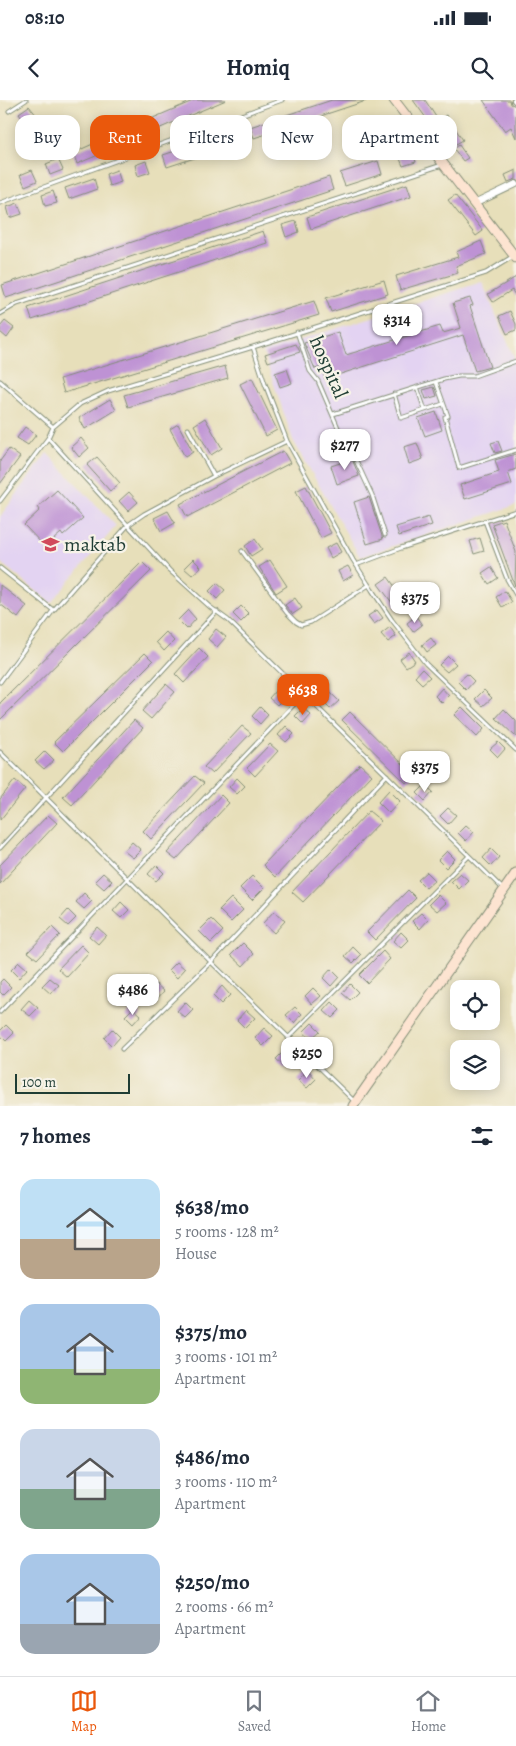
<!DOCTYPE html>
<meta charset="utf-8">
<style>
body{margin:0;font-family:Alegreya,serif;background:#f6f6f7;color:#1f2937;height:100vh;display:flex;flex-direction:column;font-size:19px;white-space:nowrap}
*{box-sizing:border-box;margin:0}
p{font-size:16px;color:#747a83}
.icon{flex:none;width:28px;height:28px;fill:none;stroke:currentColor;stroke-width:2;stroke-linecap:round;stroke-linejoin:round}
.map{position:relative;height:1006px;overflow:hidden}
.sheet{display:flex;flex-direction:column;background:#fff;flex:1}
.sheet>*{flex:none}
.top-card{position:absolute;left:15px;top:15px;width:486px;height:45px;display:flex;gap:10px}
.controls{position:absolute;left:450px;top:880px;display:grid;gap:10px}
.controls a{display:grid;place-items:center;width:50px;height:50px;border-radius:10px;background:#fff;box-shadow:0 2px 12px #0003;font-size:25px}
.scale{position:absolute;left:15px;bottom:12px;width:115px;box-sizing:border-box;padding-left:5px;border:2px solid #1f3d34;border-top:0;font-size:14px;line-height:18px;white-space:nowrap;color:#1f3d34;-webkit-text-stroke:4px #f7f3e8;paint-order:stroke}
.price{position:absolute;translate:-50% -42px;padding:0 11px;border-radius:10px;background:#fff;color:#222;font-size:16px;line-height:32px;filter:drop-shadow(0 1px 2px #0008)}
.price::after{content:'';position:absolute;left:50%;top:30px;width:15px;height:11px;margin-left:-8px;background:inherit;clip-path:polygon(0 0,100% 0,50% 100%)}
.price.selected{background:#ea580c;color:#fff}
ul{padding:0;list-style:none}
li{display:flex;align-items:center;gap:15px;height:125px;padding:0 20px}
li span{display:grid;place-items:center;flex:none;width:140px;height:100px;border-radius:15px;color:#555}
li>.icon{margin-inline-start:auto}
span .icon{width:60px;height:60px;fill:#fffc;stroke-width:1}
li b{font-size:21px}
h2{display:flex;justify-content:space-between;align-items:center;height:60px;padding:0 20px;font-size:21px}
.tag{padding:0 18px;border-radius:15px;background:#fff;box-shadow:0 2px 12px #0003;font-size:18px;line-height:45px}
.tag.selected{background:#ea580c;color:#fff}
.status{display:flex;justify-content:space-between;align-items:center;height:35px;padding:0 25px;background:#fff;direction:ltr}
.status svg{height:14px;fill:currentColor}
header{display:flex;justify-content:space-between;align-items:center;height:65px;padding:0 20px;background:#fff;font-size:22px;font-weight:700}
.tabs{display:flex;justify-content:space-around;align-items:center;height:70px;border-top:1px solid #e0e1e3;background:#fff;font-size:14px;color:#747a83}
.tabs a{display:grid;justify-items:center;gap:2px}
.tabs .selected{color:#ea580c}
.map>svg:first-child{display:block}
.built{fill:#e3d3f2}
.building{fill:#be92d4}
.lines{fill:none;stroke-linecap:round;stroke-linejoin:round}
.lane-casing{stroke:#838e77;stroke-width:5}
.street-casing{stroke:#838e77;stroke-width:8}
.secondary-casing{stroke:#838e77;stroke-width:11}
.lane{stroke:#fff;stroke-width:3}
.street{stroke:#fff;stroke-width:6}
.secondary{stroke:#fde4d1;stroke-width:9}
.labels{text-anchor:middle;stroke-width:4.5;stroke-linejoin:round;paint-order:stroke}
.street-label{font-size:20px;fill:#1f3d34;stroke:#f7f3e8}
.poi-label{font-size:20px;fill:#1f3d34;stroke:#f7f3e8;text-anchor:start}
</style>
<div class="status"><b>08:10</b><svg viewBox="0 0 49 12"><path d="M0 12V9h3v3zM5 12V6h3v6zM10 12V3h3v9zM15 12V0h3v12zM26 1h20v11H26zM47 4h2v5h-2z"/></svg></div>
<header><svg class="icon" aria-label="back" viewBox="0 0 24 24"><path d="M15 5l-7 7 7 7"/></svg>Homiq<svg class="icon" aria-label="search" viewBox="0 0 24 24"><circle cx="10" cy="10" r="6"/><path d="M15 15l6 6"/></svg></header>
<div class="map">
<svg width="516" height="1006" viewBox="0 0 516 1006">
<rect width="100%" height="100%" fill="#f7f3e8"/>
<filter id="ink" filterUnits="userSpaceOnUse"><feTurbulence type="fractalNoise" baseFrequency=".02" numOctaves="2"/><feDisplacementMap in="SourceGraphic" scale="10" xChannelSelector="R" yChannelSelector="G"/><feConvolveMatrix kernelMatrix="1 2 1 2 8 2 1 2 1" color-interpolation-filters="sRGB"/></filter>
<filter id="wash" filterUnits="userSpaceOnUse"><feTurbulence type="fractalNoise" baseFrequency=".0096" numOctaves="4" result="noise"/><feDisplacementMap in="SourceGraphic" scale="20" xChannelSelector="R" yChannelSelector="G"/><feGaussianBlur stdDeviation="1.12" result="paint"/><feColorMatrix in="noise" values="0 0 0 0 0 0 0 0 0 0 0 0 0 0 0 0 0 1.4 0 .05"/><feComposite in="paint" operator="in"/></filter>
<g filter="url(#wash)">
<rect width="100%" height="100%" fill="#e7dfba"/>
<path class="built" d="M482,182L516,262V405L360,457L293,340L263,252Z
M47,353L116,426L51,503L0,462V417Z"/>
<g id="blocks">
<path class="building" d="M195,0H226L151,32L146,21Z
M332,0L366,1L254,38L250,27Z
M413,0H425L436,17L429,22Z
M483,0H510L511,4L516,6V38L511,27L505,31Z
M29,6L37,16L26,23L19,13Z
M446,15L463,40L456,44L446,29L443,30L437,20Z
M134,27L138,38L126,43L121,32Z
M233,32L237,44L225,48L222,36Z
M106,38L110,50L77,64L73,53Z
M209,40L213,52L167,67L163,55Z
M459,45L468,58L463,61L454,49Z
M412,49L416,62L403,66L398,54Z
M58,59L63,70L50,75L46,64Z
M146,61L150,72L138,76L135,65Z
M378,61L382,74L345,86L340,73Z
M32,70L37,81L25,86L20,75Z
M117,70L121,82L109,86L106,74Z
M516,70V79L508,82L505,75Z
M329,77L333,90L6,198L2,185Z
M94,78L97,89L69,99L65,88Z
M407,84L411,96L311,129L307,117Z
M53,91L57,103L45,106L42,95Z
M455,95L483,131L476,136L448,100Z
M18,103L22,114L10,118L7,107Z
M296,121L299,132L286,137L282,125Z
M263,131L267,143L32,220L28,208Z
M481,141L486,154L456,166L458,173L400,190L396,176L458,157L456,152Z
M516,177V197L512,190L493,202L488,194Z
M384,180L388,194L331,212L326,198Z
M470,198L473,205L470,206L490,267L475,271L463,235L325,279L321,267L315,269L304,243L338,232L346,255L440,226L443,233L461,228L453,203Z
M314,201L319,215L64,293L60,279Z
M510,211L516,224V230L507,234L499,216Z
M5,221L14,228L7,238L0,232V227Z
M296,244L300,252L268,262L265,254Z
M225,266L228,278L128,307L124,295Z
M287,269L292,283L280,287L275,273Z
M252,278L277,330L266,336L240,284Z
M434,287L437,296L426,299L423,290Z
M110,299L116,310L85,329L79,318Z
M436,312L442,330L425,336L418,318Z
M205,318L222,348L211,355L194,325Z
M178,324L193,352L185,357L170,329Z
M25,327L36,335L28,345L17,338Z
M81,338L89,348L79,357L71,347Z
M498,341L502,351L495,353L491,343Z
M417,343L423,359L409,364L404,347Z
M9,349L20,357L0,384V361Z
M283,351L290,363L187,417L180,404Z
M516,354V369L508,372L512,384L465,399L460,385L499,372L495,360Z
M97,357L120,383L110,391L87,365Z
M352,359L359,376L337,384L331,366Z
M306,386L331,433L321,438L296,391Z
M57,390L83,418L63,436L61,433L45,447L24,425L40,410L38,407Z
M129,392L138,402L128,411L119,401Z
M369,397L383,439L367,444L354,402Z
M168,411L175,423L161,431L154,418Z
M429,417L432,425L399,436L396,427Z
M504,420L516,452L515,486L492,424Z
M480,438L484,451L474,454L470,441Z
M255,439L262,449L251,456L245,446Z
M336,443L341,452L331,458L326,448Z
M193,459L201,467L192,475L184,468Z
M270,460L287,486L276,493L259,467Z
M142,462L151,471L0,620V603Z
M348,466L353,475L343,481L338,471Z
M491,467L498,478L489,484L482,473Z
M388,477L406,502L396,508L378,484Z
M217,483L225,490L217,499L209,491Z
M0,485L27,506L18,518L0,504Z
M505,491L512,502L502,507L496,497Z
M295,498L302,508L293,514L285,505Z
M241,506L249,514L241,522L233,514Z
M188,510L196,519L187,529L178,520Z
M377,510L383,518L374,524L368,516Z
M416,516L422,525L413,532L407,523Z
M390,527L396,536L388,542L381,534Z
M216,529L226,537L217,547L208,539Z
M166,532L174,541L164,551L156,542Z
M431,538L436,545L427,552L422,545Z
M199,548L208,557L184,583L175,574Z
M409,552L415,561L406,567L400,559Z
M145,553L153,561L63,651L54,642Z
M448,556L456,564L447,572L439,565Z
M422,569L430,577L422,584L415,577Z
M467,574L474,581L466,590L458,582Z
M315,578L339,601L330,609L307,586Z
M166,584L175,592L151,619L142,611Z
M442,588L449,596L442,603L435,596Z
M277,589L285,597L277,605L269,598Z
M484,590L492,598L483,606L475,599Z
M260,607L268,615L260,624L252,616Z
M462,607L484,629L477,637L454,615Z
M303,608L311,615L303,624L295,616Z
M504,609L516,621V637L496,618Z
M350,612L414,675L406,683L342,620Z
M134,620L143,628L72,705L63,697Z
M242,626L251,633L212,674L204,667Z
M286,626L294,634L286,642L278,635Z
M498,642L505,649L498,657L490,649Z
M270,644L278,651L255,676L247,668Z
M45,651L54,660L44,669L35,661Z
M360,664L372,675L275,777L263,765Z
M195,676L204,683L151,739L143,731Z
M237,678L245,686L237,694L229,687Z
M15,680L25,689L0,720V699Z
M425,685L433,692L425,701L417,693Z
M389,690L400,701L389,713L378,702Z
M221,695L229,703L176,760L167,753Z
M448,708L456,715L448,724L440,716Z
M369,711L381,721L303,802L292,792Z
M48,715L57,723L0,784V765Z
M466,725L474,732L466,741L458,733Z
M132,742L141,750L133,758L124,751Z
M491,749L499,757L491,766L483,758Z
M447,751L455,759L446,768L438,760Z
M156,765L164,773L156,781L148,774Z
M427,772L435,780L426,788L418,780Z
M103,773L112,781L104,789L95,781Z
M460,773L468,780L459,789L451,781Z
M252,776L264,788L252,800L240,788Z
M408,790L416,798L375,840L367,832Z
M84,793L92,801L84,809L76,802Z
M438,795L446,803L437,811L429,804Z
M231,798L243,810L231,822L219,810Z
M121,802L129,810L121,818L113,811Z
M68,810L76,818L68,826L60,819Z
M274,811L285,821L274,833L263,823Z
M421,813L428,820L420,829L412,821Z
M211,819L223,831L211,843L199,831Z
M52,827L60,835L37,859L28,852Z
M97,827L106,835L98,844L89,836Z
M401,832L409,840L401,848L393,841Z
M243,843L254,854L243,866L231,855Z
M81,845L89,853L67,877L58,869Z
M353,847L361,855L353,863L345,856Z
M383,851L390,859L367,883L359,875Z
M19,862L27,869L19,878L11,870Z
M177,862L185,869L177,878L169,870Z
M331,869L339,877L331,886L323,878Z
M50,878L59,885L51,894L42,886Z
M3,879L11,887L3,895L0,892V882Z
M156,884L164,891L156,900L148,892Z
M350,884L358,892L350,900L342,893Z
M222,886L230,895L221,904L213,896Z
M313,888L321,896L312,904L305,896Z
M29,900L38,908L30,916L21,909Z
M185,902L193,910L185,918L177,911Z
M332,902L340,910L332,918L324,911Z
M295,907L302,914L294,923L286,915Z
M133,908L141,915L133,924L125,916Z
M246,910L255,918L245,928L237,920Z
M312,923L320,931L311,939L303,932Z
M6,925L14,933L6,941L0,935V931Z
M264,928L273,936L263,946L255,938Z
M112,929L120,937L112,946L104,938Z
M286,949L294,957L285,967L276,959Z
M308,970L316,979L307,988L298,980Z"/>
</g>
</g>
<g filter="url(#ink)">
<use href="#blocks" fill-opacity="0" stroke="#838e77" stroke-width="1"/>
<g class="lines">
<defs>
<path id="lane" d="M9,11L26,0
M0,103L282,0
M0,214L17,204L442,65
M297,232L310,271L318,281L345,344L353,354L372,395L385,435
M253,247L265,284L287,341L353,460L372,490L392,520L426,564L516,650
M0,281L53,327
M436,282L448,316L445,317L459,368L516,350
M417,287L425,310L443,304
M394,294L401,318L425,310
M333,314L444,279L459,276H474L516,261
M188,329L214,376
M48,338L169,470L210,507L228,520L504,790
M0,401L48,338L53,327L80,304L108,291L253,247L486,173L512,157
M485,421L507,479L516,495
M242,451L287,513L296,522L301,525L311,522L369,485
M356,465L401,448L516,411
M0,468L53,510
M0,582L52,512L128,425L144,414L214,376L287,341
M0,652L211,862L355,1002
M0,748L217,511
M0,912L303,595
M288,938L469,756
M122,949L211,862L387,675"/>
<path id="street" d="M515,0L516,1
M474,104L516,84"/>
<path id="secondary" d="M394,0L516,158
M353,1006L516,773"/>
</defs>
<use href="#lane" class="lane-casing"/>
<use href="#street" class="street-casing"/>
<use href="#secondary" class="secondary-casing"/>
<use href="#lane" class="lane"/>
<use href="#street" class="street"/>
<use href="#secondary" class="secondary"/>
</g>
</g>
<defs>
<symbol id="school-bare" viewBox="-9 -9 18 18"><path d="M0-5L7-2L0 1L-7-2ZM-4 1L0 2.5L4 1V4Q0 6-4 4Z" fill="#d1495b" stroke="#f7f3e8" stroke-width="2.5" paint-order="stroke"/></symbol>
</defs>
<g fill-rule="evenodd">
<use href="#school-bare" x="38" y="432" width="25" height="25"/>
</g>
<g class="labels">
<g class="street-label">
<text transform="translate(329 267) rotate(66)" y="7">hospital</text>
</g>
<g class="poi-label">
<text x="64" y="451">maktab</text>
</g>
</g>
</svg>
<div class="controls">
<a><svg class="icon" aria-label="locate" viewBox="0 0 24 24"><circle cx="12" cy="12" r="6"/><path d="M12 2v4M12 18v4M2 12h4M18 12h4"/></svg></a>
<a><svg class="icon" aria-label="layers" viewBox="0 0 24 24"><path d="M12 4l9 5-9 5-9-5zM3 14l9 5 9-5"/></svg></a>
</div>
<div class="scale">100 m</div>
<b class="price" style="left:397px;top:246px">$314</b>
<b class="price" style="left:345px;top:371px">$277</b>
<b class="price" style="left:415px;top:524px">$375</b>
<b class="price selected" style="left:303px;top:616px">$638</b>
<b class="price" style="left:425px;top:693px">$375</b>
<b class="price" style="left:133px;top:916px">$486</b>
<b class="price" style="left:307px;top:979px">$250</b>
<div class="top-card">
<a class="tag">Buy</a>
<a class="tag selected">Rent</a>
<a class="tag">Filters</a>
<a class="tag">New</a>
<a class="tag">Apartment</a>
</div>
</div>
<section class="sheet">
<h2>7 homes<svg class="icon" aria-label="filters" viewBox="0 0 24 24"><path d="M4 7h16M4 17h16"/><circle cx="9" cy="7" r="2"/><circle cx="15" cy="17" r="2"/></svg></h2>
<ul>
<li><span style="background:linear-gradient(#bfe0f5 60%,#b9a48a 0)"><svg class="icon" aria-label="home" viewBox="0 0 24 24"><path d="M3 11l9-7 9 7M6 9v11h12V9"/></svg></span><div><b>$638/mo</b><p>5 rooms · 128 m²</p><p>House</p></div></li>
<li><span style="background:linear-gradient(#a9c7e8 65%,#8fb573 0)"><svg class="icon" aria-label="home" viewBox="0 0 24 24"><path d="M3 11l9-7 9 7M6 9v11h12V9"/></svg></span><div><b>$375/mo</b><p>3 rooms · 101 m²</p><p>Apartment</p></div></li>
<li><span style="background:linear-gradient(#c9d6e8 60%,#7fa58c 0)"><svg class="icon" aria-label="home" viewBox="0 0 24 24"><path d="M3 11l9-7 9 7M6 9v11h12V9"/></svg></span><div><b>$486/mo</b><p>3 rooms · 110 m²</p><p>Apartment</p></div></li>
<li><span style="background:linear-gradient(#a9c7e8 70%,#9aa5b1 0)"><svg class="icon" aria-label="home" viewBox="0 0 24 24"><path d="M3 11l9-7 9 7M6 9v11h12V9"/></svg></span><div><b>$250/mo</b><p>2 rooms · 66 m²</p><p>Apartment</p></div></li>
</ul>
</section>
<nav class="tabs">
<a class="selected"><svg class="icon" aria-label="map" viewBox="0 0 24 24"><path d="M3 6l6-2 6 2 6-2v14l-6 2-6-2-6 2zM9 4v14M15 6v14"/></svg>Map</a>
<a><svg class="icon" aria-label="saved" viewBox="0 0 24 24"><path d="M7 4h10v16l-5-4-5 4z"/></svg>Saved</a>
<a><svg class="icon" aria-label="home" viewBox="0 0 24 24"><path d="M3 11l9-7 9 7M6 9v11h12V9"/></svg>Home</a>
</nav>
